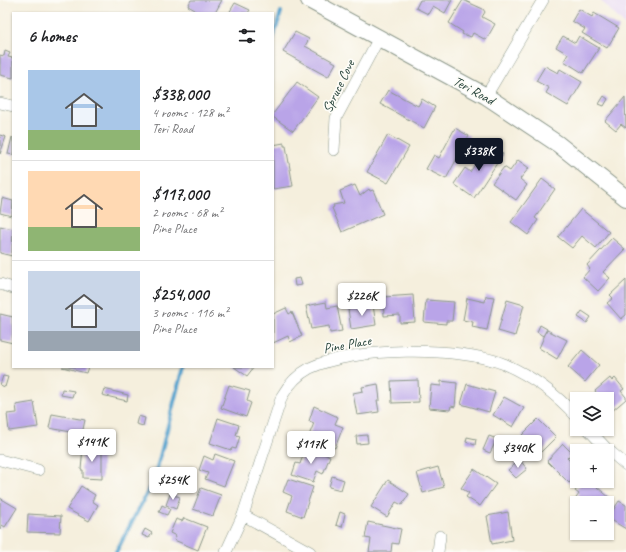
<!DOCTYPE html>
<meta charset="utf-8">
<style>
body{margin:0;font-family:Caveat,sans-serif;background:#f2f2f2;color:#202124;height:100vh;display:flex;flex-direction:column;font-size:15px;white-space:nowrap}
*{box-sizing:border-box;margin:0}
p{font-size:13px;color:#757577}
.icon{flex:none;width:22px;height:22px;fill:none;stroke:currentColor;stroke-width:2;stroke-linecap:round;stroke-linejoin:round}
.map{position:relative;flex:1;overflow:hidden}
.drawer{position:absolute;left:12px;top:12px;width:262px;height:356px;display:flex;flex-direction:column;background:#fff;border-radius:0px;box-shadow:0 1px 3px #0004}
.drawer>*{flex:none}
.tools{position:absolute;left:570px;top:392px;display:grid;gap:8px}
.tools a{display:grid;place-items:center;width:44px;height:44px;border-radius:0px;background:#fff;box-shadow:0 1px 3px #0004;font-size:20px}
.price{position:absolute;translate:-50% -34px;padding:0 9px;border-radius:4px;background:#fff;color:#222;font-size:13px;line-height:26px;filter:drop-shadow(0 1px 2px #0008)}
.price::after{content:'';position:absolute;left:50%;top:24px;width:12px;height:9px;margin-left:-6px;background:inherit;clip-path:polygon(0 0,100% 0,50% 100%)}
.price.active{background:#111827;color:#fff}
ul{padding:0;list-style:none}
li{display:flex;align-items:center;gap:12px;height:100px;padding:0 16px}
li+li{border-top:1px solid #e0e0e0}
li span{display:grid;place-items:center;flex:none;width:112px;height:80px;border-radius:0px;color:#555}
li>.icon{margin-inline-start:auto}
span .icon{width:48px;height:48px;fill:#fffc;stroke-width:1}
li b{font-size:17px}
h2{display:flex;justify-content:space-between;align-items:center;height:48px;padding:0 16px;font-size:17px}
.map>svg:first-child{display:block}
.built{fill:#e4d3f2}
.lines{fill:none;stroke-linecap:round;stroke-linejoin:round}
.stream{stroke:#53a2cd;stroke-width:4}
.building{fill:#b9a4e8}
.street-casing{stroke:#8a9688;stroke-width:12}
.secondary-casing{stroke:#8a9688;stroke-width:18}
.street{stroke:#fff;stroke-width:11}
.secondary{stroke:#fff;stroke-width:16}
.labels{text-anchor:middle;stroke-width:3.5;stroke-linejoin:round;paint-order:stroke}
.street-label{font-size:14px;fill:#1f3d34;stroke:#fdfcf7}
</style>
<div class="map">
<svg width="626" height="552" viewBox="0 0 626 552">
<rect width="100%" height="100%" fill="#fdfcf7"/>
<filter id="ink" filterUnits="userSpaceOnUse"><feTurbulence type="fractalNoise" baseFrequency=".025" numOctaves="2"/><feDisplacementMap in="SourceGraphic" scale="8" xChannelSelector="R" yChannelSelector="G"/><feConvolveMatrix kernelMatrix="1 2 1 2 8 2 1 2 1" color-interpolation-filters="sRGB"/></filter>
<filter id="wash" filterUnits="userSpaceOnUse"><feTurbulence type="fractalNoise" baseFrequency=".012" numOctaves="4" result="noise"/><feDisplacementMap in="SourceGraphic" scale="16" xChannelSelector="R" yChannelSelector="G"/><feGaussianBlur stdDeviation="0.9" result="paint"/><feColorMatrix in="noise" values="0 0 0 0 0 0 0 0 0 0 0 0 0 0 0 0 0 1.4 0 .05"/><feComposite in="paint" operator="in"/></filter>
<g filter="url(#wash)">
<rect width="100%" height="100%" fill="#f5efdd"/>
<path class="built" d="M600,0H626V26Z"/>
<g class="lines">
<path class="stream" d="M273,39L281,12
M116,552L154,480L183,367"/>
</g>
<g id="blocks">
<path class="building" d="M191,0H222L215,13H193L195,10L188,6Z
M420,0H452L445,13L433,6L428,14L416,8Z
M463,0L483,9L485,12L482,17L495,24L486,40L473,33L471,37L466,35V36L462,34L463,32L449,23Z
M235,3L250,10L248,13H229Z
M579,9L592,17L594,13L619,28L607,48L582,33L585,29L572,21Z
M295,32L309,39L305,46L336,63L328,77L283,52Z
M563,36L575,43L579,36L599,48L583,73L564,61L568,54L556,47Z
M5,51L10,53L8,57L13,58V78L0,75V55L4,56Z
M545,66L558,73L560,69L582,82L568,106L546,93L549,88L536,81Z
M297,82L318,97L293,131L273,117V114Z
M388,90L418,106L422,99L435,107L424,128L380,104Z
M604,96L608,99L604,106L599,104Z
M625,97L626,128L621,124L616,130L605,121Z
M455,128L469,136L446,179L426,169L434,155L439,158Z
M0,135L6,137L0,154Z
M388,135L409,147L388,183L367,172Z
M12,137L13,138V155L8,154Z
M284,143V146H286L293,186L273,189V145Z
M489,144L503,154L474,198L454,184L465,168L470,172Z
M518,160L529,168L520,179L527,185L516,200L492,183L504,167L510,171Z
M542,179L555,189L535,218L538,220L528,235L511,222Z
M355,185L360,196L369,189L370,191L373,190L383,214L342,232L332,208L334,207L333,205L344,203L340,191Z
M2,198L13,201L12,216L0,213Z
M581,209L609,232L596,248L582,236L572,248L558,237Z
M0,226L13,229L12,256L0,253Z
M612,238L625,249L603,272L610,278L598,291L583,277L590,269L587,265Z
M300,278L302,285L295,286L294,279Z
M626,280V315L621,319L607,303L613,298L610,295Z
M413,295L415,322L400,323V315L384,316L383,297Z
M486,296L494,297L487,330L472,327L473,322L463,320L467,298L485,302Z
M426,300L454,302L452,321H446V324L424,322Z
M507,300L524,305L515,336L498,331Z
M326,302L327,308L337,306L342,331L330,333L329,326L311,329L306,306Z
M373,305L376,325L351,329L348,309Z
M286,308L289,314L292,312L302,336L290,342L288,336L273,343V314Z
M582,311L591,317L587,323L578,317Z
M0,314L13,317V343L0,340Z
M540,325L547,329L543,336L537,332Z
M547,330L567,340L557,359L539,348Z
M582,350L599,365L585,382L568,367Z
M62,367H88L86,373Z
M234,367H254L247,376Z
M3,376L8,377L5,387L0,385Z
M610,378L612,381L615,378L624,389L621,391L626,397V399L612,411L607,406V399H601L595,391Z
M418,380L419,402L392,403L391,381Z
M441,381L457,383L455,407L451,406L450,410L429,408L431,385L441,386Z
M378,384L380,400H377L379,412L357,415L353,393L363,391L362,387Z
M467,384L495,392L489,412L461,404Z
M229,385L250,391L247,401L251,403L246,417L221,408Z
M62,389L74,391L72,397L61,395Z
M104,389L128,395L127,401L102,395Z
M504,397L524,408L513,427L493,415Z
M34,402L38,427L9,431L7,414L17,413L16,405Z
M314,406L338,417L335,424L343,427L335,448L308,438L314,423L309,421Z
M52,414L85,420L82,434L49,428Z
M138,416L145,418L143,426L136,424Z
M218,418L239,425L236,435L240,436L236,449L232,448L231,450L210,443Z
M538,419L556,437L537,456L522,442L525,439L522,435Z
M367,435L368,443L357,444L356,436Z
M489,436L497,439L490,453L483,450Z
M467,437L476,439L475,445L466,442Z
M563,444L572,453L567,458L577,468V476L569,483L547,461Z
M83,447L102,448V479L83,478V470H81Z
M306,447L330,456L323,474L317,471L313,482L292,475L296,463L300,464Z
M215,454L234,461L224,486L205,479L208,473L199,470L204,456L213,460Z
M520,460L527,469L516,478L508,470Z
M438,467L444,487L423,493L417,473Z
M474,469L496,484L480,506L466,497L469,493L461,488Z
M332,476L344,480L341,490L329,487Z
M288,479L313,487L303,517L287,511L292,496L283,492Z
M388,480L409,494L402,505L396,502L387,517L371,507Z
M583,481H602L597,487L610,498L606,503L577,504L574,501L579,494L575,491Z
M81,486L95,495L92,501L98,505L89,521L67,509Z
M201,488L221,495L213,516L193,509Z
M170,494L180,497L176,509L166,505Z
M0,498L17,508L5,527L2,525L0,529Z
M619,501L626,505V529L608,518Z
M162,505L170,509L167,515L159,512Z
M340,512L345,514L342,527L336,525Z
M508,512L512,540L492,544L487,516Z
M28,514L61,516L60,533L27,532Z
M184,518L207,527L198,550L174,540L176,536L170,533L176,519L182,521Z
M368,522L401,529L398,544L392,543L391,552H369L371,539L365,538Z
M145,529L152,533L149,538L142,535Z"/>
</g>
</g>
<g filter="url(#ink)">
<use href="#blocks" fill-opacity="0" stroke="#8a9688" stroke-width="1"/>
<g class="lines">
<defs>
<path id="street" d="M486,96L543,0
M0,103L13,106
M334,150L336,118L379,38
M0,284L13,288
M588,429L606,448L626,465
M0,460L38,470
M243,515L310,552
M226,552L243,515L282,396C289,384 297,375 310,368C354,347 458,346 504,364C532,376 556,394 577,417
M438,552L440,536"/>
<path id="secondary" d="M309,0L486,96L558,144L626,198"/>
</defs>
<use href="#street" class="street-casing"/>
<use href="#secondary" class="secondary-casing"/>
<use href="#street" class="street"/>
<use href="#secondary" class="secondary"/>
</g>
</g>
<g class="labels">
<g class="street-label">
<text transform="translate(338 86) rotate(-64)" y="5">Spruce Cove</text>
<text transform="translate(474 90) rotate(29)" y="5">Teri Road</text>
<text transform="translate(347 344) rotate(-10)" y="5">Pine Place</text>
</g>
</g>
</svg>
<div class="tools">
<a><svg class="icon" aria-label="layers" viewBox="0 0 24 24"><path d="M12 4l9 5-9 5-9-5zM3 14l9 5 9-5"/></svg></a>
<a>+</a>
<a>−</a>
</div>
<b class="price active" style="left:479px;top:172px">$338K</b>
<b class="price" style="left:362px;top:317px">$226K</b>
<b class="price" style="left:92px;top:463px">$141K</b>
<b class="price" style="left:311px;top:465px">$117K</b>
<b class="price" style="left:518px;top:469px">$340K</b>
<b class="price" style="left:173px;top:501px">$254K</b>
<section class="drawer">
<h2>6 homes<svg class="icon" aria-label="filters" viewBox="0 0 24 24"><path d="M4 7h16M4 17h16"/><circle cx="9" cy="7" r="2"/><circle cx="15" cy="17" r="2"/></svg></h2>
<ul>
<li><span style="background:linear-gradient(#a9c7e8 75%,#8fb573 0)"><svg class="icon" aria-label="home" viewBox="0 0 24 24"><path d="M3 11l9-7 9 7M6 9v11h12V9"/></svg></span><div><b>$338,000</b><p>4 rooms · 128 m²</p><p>Teri Road</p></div></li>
<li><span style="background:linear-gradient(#ffd9b3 70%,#8fb573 0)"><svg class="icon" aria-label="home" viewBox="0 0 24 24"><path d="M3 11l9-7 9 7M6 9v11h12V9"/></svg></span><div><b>$117,000</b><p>2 rooms · 68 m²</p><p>Pine Place</p></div></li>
<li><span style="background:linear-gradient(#c9d6e8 75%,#9aa5b1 0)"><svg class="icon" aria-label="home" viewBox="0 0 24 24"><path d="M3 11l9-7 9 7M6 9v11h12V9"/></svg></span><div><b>$254,000</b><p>3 rooms · 116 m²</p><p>Pine Place</p></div></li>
</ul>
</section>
</div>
